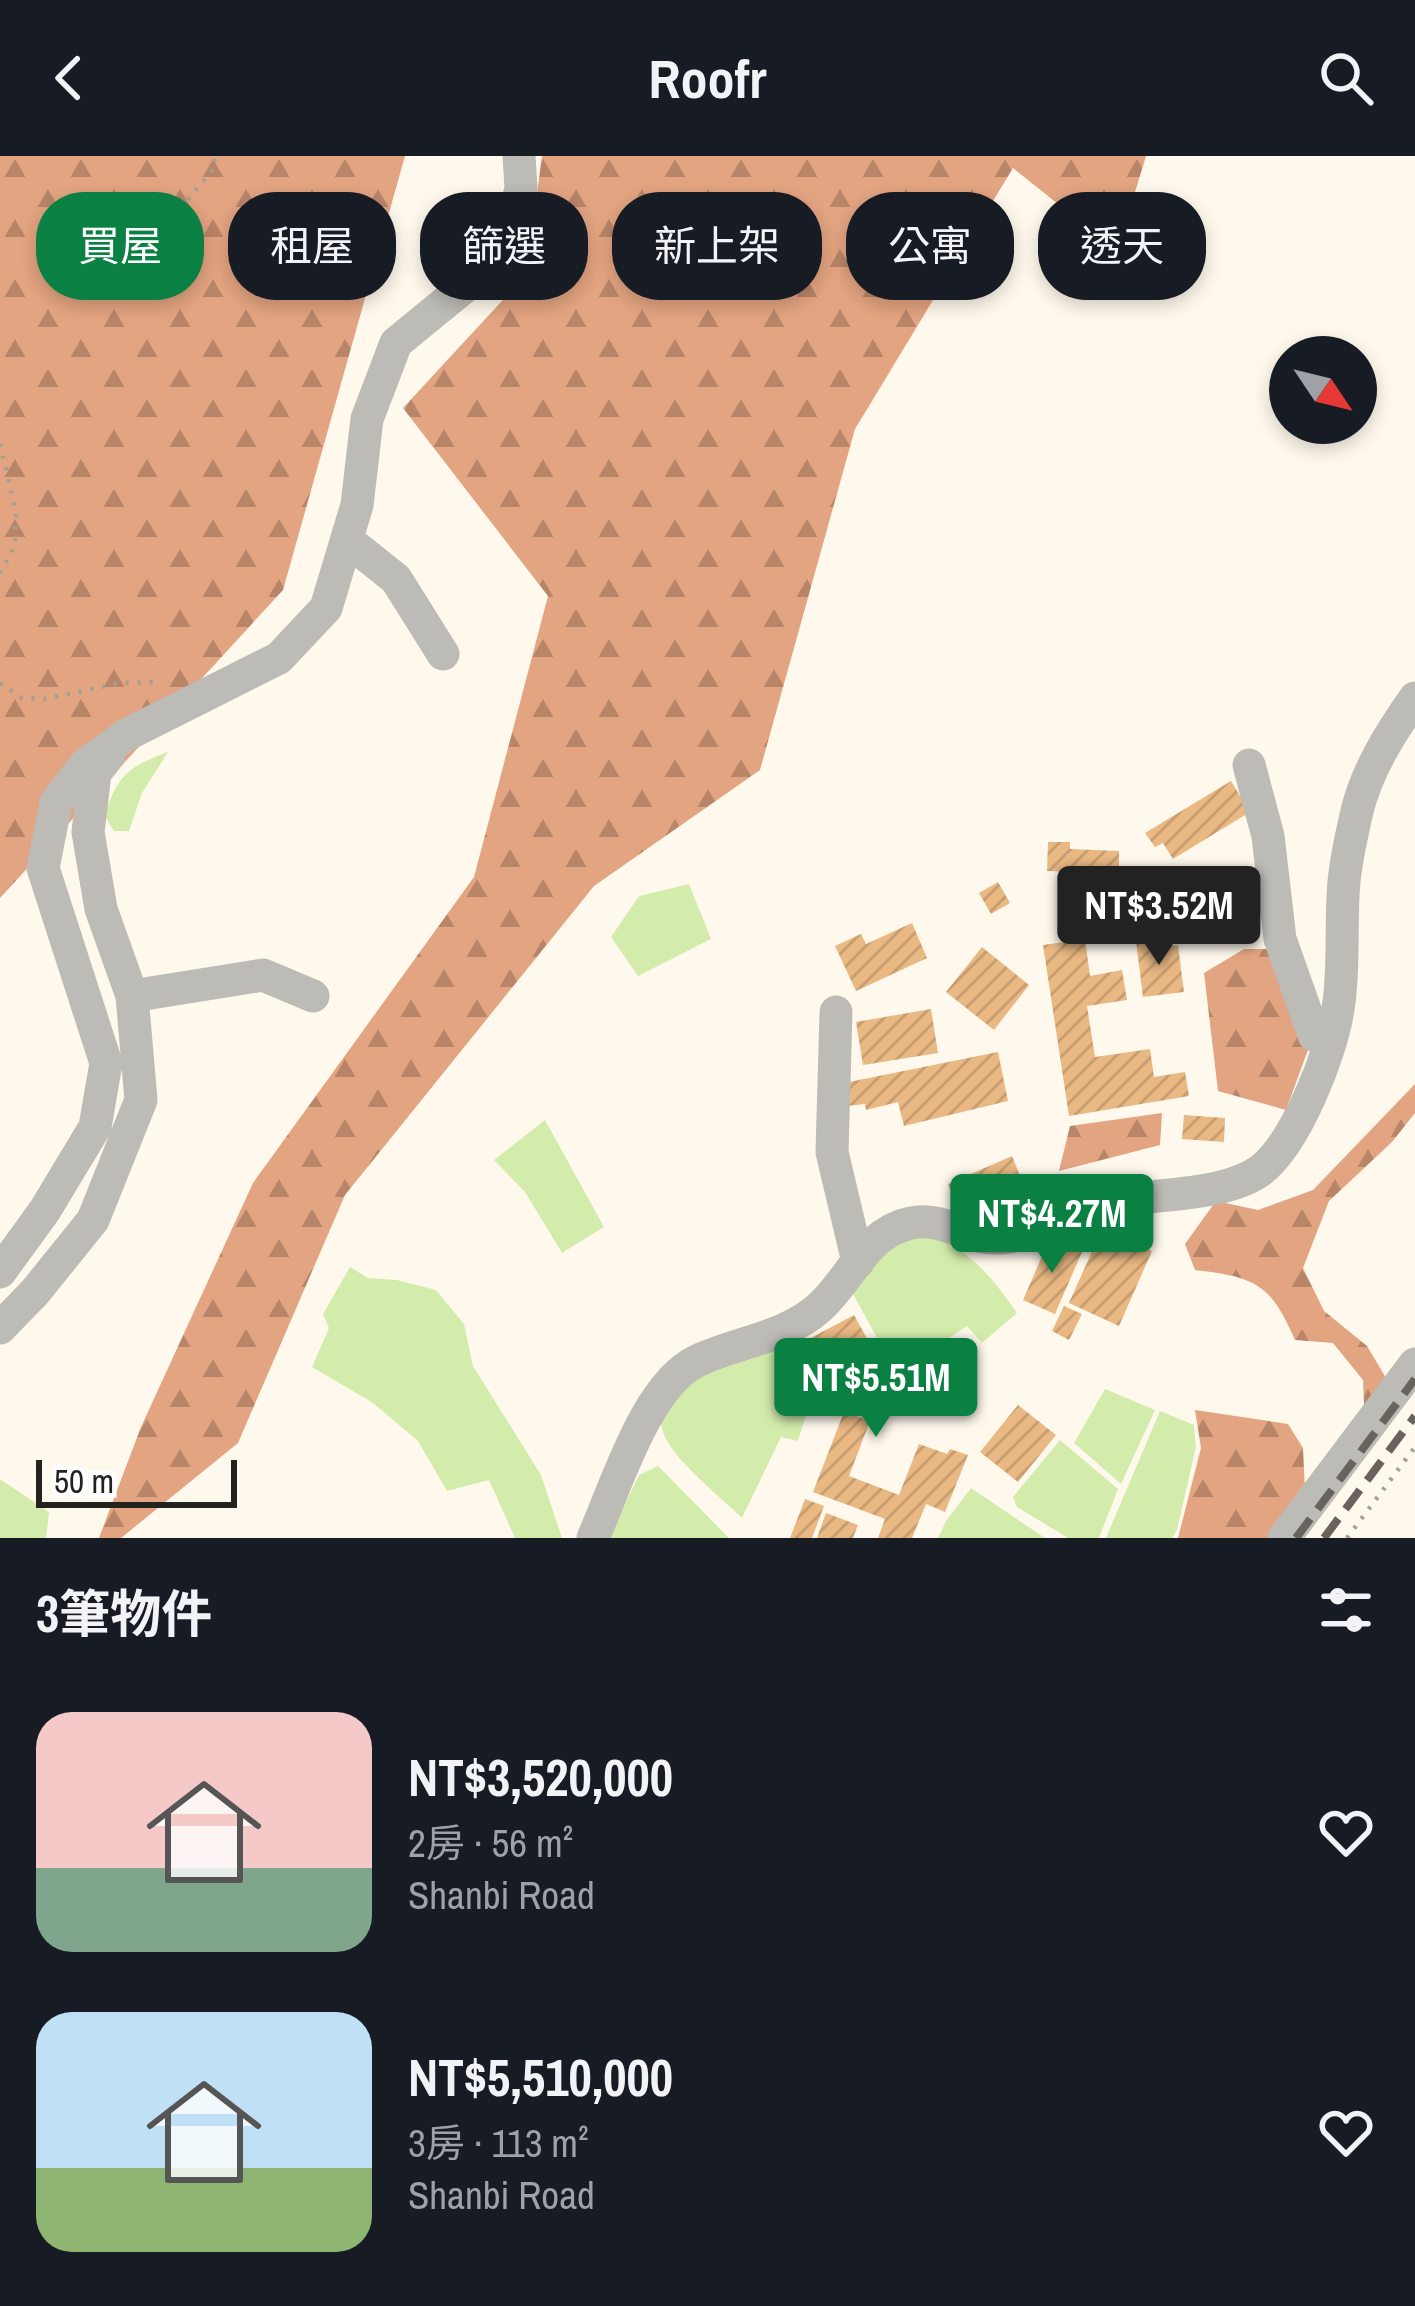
<!DOCTYPE html>
<html lang="zh-TW">
<meta charset="utf-8">
<style>
body{margin:0;font-family:"Archivo Narrow","Noto Sans TC",sans-serif;background:#242831;color:#f1f3f6;height:100vh;display:flex;flex-direction:column;font-size:45px;white-space:nowrap}
*{box-sizing:border-box;margin:0}
p{font-size:39px;color:#9ea1a6}
.icon{flex:none;width:66px;height:66px;fill:none;stroke:currentColor;stroke-width:2;stroke-linecap:round;stroke-linejoin:round}
.map{position:relative;height:1382px;overflow:hidden}
.side{display:flex;flex-direction:column;background:#171b24;flex:1}
.side>*{flex:none}
.top-card{position:absolute;left:36px;top:36px;width:1344px;height:108px;display:flex;gap:24px}
.needle{width:78px;rotate:125deg}
.controls{position:absolute;left:1269px;top:180px;display:grid;gap:24px}
.controls a{display:grid;place-items:center;width:108px;height:108px;border-radius:50%;background:#171b24;box-shadow:0 6px 18px #0003;font-size:60px}
.scale{position:absolute;left:36px;bottom:30px;width:201px;box-sizing:border-box;padding-left:12px;border:6px solid #24221c;border-top:0;font-size:33px;line-height:42px;white-space:nowrap;color:#24221c;-webkit-text-stroke:9px #fff;paint-order:stroke}
.price{position:absolute;translate:-50% -102px;padding:0 27px;border-radius:12px;background:#0b8043;color:#fff;font-size:39px;line-height:78px;filter:drop-shadow(0 3px 6px #0008)}
.price::after{content:'';position:absolute;left:50%;top:72px;width:36px;height:27px;margin-left:-18px;background:inherit;clip-path:polygon(0 0,100% 0,50% 100%)}
.price.active{background:#222;color:#fff}
ul{padding:0;list-style:none}
li{display:flex;align-items:center;gap:36px;height:300px;padding:0 36px}
li span{display:grid;place-items:center;flex:none;width:336px;height:240px;border-radius:36px;color:#555}
li>.icon{margin-inline-start:auto}
span .icon{width:144px;height:144px;fill:#fffc;stroke-width:1}
li b{font-size:51px}
h2{display:flex;justify-content:space-between;align-items:center;height:144px;padding:0 36px;font-size:51px}
.chip{padding:0 42px;border-radius:48px;background:#171b24;box-shadow:0 6px 18px #0003;font-size:42px;line-height:108px}
.chip.active{background:#0b8043;color:#fff}
header{display:flex;justify-content:space-between;align-items:center;height:156px;padding:0 36px;background:#171b24;font-size:54px;font-weight:700}
.map>svg:first-child{display:block}
.forest{fill:url(#forest-firs)}
.water{fill:#d3ecab}
.building{fill:url(#building-hatch)}
.lines{fill:none;stroke-linecap:round;stroke-linejoin:round}
.path{stroke:#a39f95;stroke-width:4.5;stroke-dasharray:3 9;stroke-linecap:butt}
.minor{stroke:#bcbbb5;stroke-width:33}
.rail{stroke:#68645d;stroke-width:8;stroke-dasharray:24 12;stroke-linecap:butt}
</style>
<header><svg class="icon" aria-label="back" viewBox="0 0 24 24"><path d="M15 5l-7 7 7 7"/></svg>Roofr<svg class="icon" aria-label="search" viewBox="0 0 24 24"><circle cx="10" cy="10" r="6"/><path d="M15 15l6 6"/></svg></header>
<div class="map">
<svg width="1415" height="1382" viewBox="0 0 1415 1382">
<defs>
<pattern id="forest-firs" width="22" height="20" patternUnits="userSpaceOnUse" patternTransform="scale(3)"><rect width="22" height="20" fill="#e3a481"/><path d="M5 1l3.5 6h-7zM16 11l3.5 6h-7z" fill="#b88569"/></pattern>
<pattern id="building-hatch" width="6" height="6" patternUnits="userSpaceOnUse" patternTransform="scale(3)"><rect width="6" height="6" fill="#e9b883"/><path d="M-1 1l2-2M0 6l6-6M5 7l2-2" fill="none" stroke="#c89e71"/></pattern>
</defs>
<rect width="100%" height="100%" fill="#fff9ed"/>
<path class="forest" d="M0,0H405L283,434L0,742Z
M542,0H1146L1117,95L1013,12L855,273L760,614L594,730L345,1039L238,1287L121,1382H99L141,1271L253,1027L474,721L548,440L403,252L526,119Z
M1244,793H1267L1309,891L1286,954L1218,935L1204,817Z
M1415,928V957L1392,986L1329,1045L1303,1112L1324,1155L1367,1190L1392,1232L1365,1271L1363,1224L1333,1187L1295,1184C1271,1129 1257,1121 1195,1114L1185,1088L1216,1045L1258,1054L1313,1034Z
M1162,957L1160,989L1059,1015L1070,970Z
M1195,1254L1288,1268L1303,1292L1306,1357L1288,1382H1178L1201,1292Z"/>
<path class="water" d="M168,596L142,637L129,675H114L105,660C116,620 129,610 168,596Z
M689,728L711,783L638,820L611,781L639,740Z
M545,964L604,1071L562,1097L525,1036L494,1004Z
M931,1077C973,1099 990,1118 1017,1157L982,1187L967,1170L896,1217L852,1136C873,1100 889,1082 931,1077Z
M350,1111L368,1122L397,1124L436,1134L464,1168L473,1210L541,1319L562,1382H515L489,1324L447,1335L418,1285L373,1247L312,1211L329,1172L323,1158Z
M797,1183L826,1228L813,1236L798,1285L781,1281L742,1362C721,1341 677,1307 665,1281C637,1223 759,1197 797,1183Z
M1105,1233L1155,1254L1121,1328L1074,1287Z
M1160,1255L1194,1269L1196,1291L1177,1374L1172,1382H1106Z
M1060,1284L1118,1333L1099,1382H1068L1017,1351L1013,1341Z
M658,1310L729,1382H608L639,1319Z
M0,1323L49,1356L46,1382H0Z
M971,1332L1045,1382H938L946,1365Z"/>
<path class="building" d="M1231,625L1250,656L1173,703L1163,687L1155,691L1145,677Z
M1048,686H1070V693L1119,695V718L1047,715Z
M1121,725L1146,757L1110,785L1085,753Z
M998,726L1010,747L991,758L979,737Z
M912,767L927,802L856,835L835,790L861,778L866,788Z
M1161,782L1163,791L1178,789L1184,836L1143,841L1136,785Z
M1085,783L1090,820L1122,814L1127,844L1087,850L1095,901L1150,893L1154,921L1185,916L1189,940L1069,960L1043,789Z
M982,791L1029,829L994,874L946,836Z
M931,853L938,897L863,909L856,866Z
M998,896L1008,945L904,970L898,946L866,954L865,948L847,950L849,926Z
M1184,959L1225,962L1224,986L1182,983Z
M1012,1000L1031,1047L992,1064L983,1043L959,1054L948,1028Z
M1102,1073L1152,1095L1119,1170L1069,1147Z
M1050,1082L1082,1096L1055,1158L1023,1144Z
M1064,1150L1082,1158L1069,1184L1052,1175Z
M854,1159L895,1233L850,1258L870,1265L849,1320L899,1339L919,1288L947,1298L950,1293L968,1299L945,1356L926,1348L912,1382H878L885,1363L813,1336L844,1256L850,1258L809,1183Z
M1018,1249L1056,1279L1018,1326L980,1296Z
M805,1343L824,1350L812,1382H790Z
M826,1357L858,1369L853,1382H817Z"/>
<g class="lines">
<path class="path" d="M180,53L215,11L214,0
M0,288L16,356L15,390L0,417
M0,527L22,542L44,543L121,527L161,526
M1347,1382L1415,1291"/>
<path class="minor" d="M347,384L396,423L443,498
M1249,609L1268,680L1280,783L1314,879L1329,886
M132,840L263,819L313,840
M836,856L832,996L858,1106
M0,1116L45,1054L95,971L106,907L43,712L56,646L86,608L126,579L279,502L326,452L357,349L367,263L396,187L506,97L521,32L519,0
M0,1172L35,1136L93,1064L141,944L132,840L101,753L88,676L95,617L109,599
M593,1382C615,1333 646,1229 697,1205C737,1186 786,1182 820,1151C851,1123 866,1076 911,1067C942,1060 968,1084 999,1082C1035,1080 1068,1059 1103,1049C1148,1036 1224,1042 1261,1014C1296,987 1332,896 1338,853C1345,811 1340,768 1344,726C1346,702 1352,678 1357,655C1367,614 1391,576 1415,542
M1284,1382L1415,1208"/>
<path class="rail" d="M1296,1382L1415,1223
M1324,1382L1415,1260"/>
</g>
</svg>
<div class="controls">
<a><svg class="needle" viewBox="-14 -14 28 28"><path d="M0-13l5 13h-10z" fill="#e53935"/><path d="M0 13l5-13h-10z" fill="#9ea1a6"/></svg></a>
</div>
<div class="scale">50 m</div>
<b class="price active" style="left:1159px;top:812px">NT$3.52M</b>
<b class="price" style="left:1052px;top:1120px">NT$4.27M</b>
<b class="price" style="left:876px;top:1284px">NT$5.51M</b>
<div class="top-card">
<a class="chip active">買屋</a>
<a class="chip">租屋</a>
<a class="chip">篩選</a>
<a class="chip">新上架</a>
<a class="chip">公寓</a>
<a class="chip">透天</a>
</div>
</div>
<section class="side">
<h2>3筆物件<svg class="icon" aria-label="filters" viewBox="0 0 24 24"><path d="M4 7h16M4 17h16"/><circle cx="9" cy="7" r="2"/><circle cx="15" cy="17" r="2"/></svg></h2>
<ul>
<li><span style="background:linear-gradient(#f6c9c9 65%,#7fa58c 0)"><svg class="icon" aria-label="home" viewBox="0 0 24 24"><path d="M3 11l9-7 9 7M6 9v11h12V9"/></svg></span><div><b>NT$3,520,000</b><p>2房 · 56 m²</p><p>Shanbi Road</p></div><svg class="icon" aria-label="heart" viewBox="0 0 24 24"><path d="M12 20l-8-8c-3-5 5-10 8-4 3-6 11-1 8 4z"/></svg></li>
<li><span style="background:linear-gradient(#bfe0f5 65%,#8fb573 0)"><svg class="icon" aria-label="home" viewBox="0 0 24 24"><path d="M3 11l9-7 9 7M6 9v11h12V9"/></svg></span><div><b>NT$5,510,000</b><p>3房 · 113 m²</p><p>Shanbi Road</p></div><svg class="icon" aria-label="heart" viewBox="0 0 24 24"><path d="M12 20l-8-8c-3-5 5-10 8-4 3-6 11-1 8 4z"/></svg></li>
</ul>
</section>
